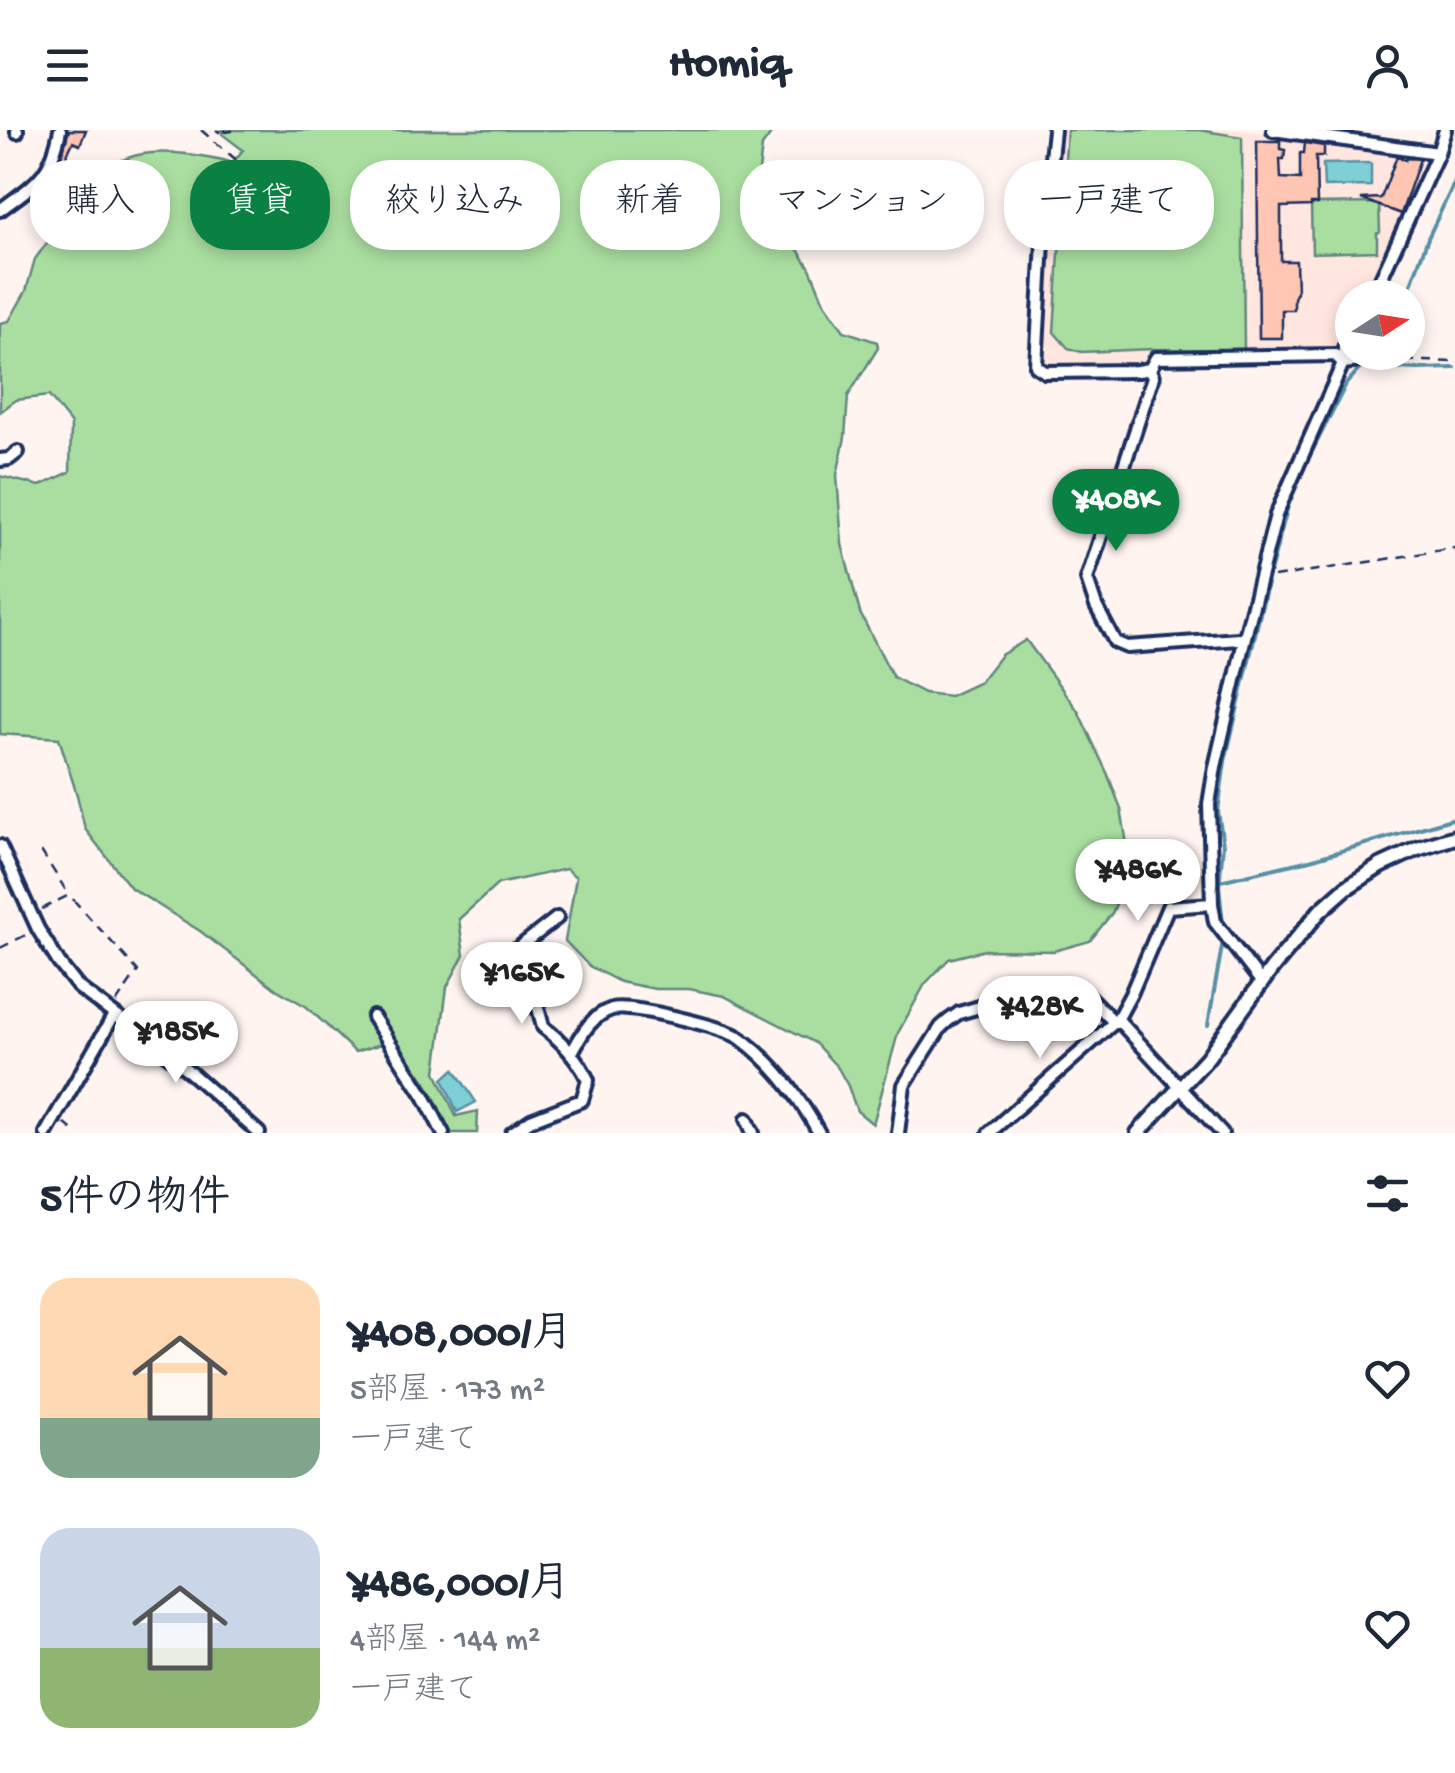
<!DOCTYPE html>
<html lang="ja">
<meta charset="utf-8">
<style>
body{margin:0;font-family:"Gochi Hand","Klee One",sans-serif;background:#f6f6f7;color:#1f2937;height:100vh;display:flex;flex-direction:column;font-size:38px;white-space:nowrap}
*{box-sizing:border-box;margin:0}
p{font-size:32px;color:#747a83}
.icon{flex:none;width:55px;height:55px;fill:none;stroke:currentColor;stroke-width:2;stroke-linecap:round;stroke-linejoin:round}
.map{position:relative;height:1003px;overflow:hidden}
.panel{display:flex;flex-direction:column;background:#fff;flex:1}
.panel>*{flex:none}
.hud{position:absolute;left:30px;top:30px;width:1395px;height:90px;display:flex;gap:20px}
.needle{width:65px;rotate:78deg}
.controls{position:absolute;left:1335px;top:150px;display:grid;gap:20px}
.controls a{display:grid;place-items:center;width:90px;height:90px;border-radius:50%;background:#fff;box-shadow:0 5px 15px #0003;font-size:50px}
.price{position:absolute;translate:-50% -85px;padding:0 22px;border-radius:35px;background:#fff;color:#222;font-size:32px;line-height:65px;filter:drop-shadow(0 2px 5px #0008)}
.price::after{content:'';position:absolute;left:50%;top:60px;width:30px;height:22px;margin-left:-15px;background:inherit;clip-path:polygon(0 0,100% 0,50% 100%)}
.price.active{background:#0b8043;color:#fff}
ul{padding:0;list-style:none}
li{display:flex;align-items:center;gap:30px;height:250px;padding:0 40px}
li span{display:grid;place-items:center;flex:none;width:280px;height:200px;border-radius:30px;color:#555}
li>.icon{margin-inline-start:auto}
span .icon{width:120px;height:120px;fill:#fffc;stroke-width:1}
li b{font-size:42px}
h2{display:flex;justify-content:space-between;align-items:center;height:120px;padding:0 40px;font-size:42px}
.tag{padding:0 35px;border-radius:40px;background:#fff;box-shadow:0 5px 15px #0003;font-size:35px;line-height:90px}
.tag.active{background:#0b8043;color:#fff}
header{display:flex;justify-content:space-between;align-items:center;height:130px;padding:0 40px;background:#fff;font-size:45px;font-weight:700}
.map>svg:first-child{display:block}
.built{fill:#ffe6de}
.green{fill:#aadea0;stroke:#62867f;stroke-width:2.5}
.water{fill:#7ed0d5;stroke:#5690a5;stroke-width:2.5}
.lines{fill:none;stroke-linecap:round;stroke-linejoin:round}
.stream{stroke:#5690a5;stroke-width:4}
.building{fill:#ffc7b3;stroke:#1b2f5e;stroke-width:2.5}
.minor-casing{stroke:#1b2f5e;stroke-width:18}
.tertiary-casing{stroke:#1b2f5e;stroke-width:20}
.path{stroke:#1b2f5e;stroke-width:2.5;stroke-dasharray:10 8;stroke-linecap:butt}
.minor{stroke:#fff;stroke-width:10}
.tertiary{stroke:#fff;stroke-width:12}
</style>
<header><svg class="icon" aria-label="menu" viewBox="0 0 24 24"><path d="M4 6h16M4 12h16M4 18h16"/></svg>Homiq<svg class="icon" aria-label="person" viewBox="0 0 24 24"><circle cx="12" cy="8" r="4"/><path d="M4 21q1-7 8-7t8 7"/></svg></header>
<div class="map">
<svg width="1455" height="1003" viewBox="0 0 1455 1003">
<rect width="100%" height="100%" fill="#fff4f0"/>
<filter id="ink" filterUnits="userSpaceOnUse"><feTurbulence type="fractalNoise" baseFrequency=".01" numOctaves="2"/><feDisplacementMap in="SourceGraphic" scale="20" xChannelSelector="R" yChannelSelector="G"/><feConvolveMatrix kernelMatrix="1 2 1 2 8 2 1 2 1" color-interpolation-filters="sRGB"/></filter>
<g filter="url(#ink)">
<path class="built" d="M1057,0H1243L1420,25L1423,31L1401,90L1364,167L1352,168V191L1336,220L1154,224L1139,237L1045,238L1041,234L1046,119Z"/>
<path class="green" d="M222,0H774L762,16L758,50L767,85L791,109L810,138L824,172L844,201L877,212L878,218L848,266L845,307L837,345L842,414L860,483L893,547L924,563L950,566L980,552L1001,525L1026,510L1078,581L1108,645L1121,679L1127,714L1126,751L1112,783L1090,811L1054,821L985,820L949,829L925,854L898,903L873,994L857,981L848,956L838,938L815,913L724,866L689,859H655L620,852L589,836L565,811L576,747L566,739L498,754L459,789L464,825L447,857L436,942L456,986L478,981L477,1003H448C438,966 419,937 391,911L355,922L307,877L276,859L200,801L131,758L85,699L77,665L59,608L0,604V346L40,356L70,342L71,294L49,266L16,270L0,282V193L9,191L26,161L35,129L55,102L84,81C84,68 86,64 94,53C126,9 186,23 233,32L243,20L222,4Z
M1067,0H1199L1242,7L1244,220L1153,219L1081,222L1068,218L1054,202Z
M1379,73L1380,102L1377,103V121L1312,123L1311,74Z"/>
<path class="water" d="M1371,33V56L1324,57L1323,34Z
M454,939L476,972L457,982L443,949Z"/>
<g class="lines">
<path class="stream" d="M1406,168L1428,108L1455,51
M1362,236L1417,239L1455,238
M1270,442L1292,361L1346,254L1362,236L1369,222
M1220,751L1310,730L1455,688
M1223,794L1219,756L1223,715L1218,681L1225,631L1267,454
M1208,895L1223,811"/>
</g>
<path class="building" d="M69,0H86L80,15L73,12L58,43L72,54L60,66L46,54L60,32Z
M1257,11H1280V19L1285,20L1284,29H1280L1281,48L1300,49V23H1304L1305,13L1324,16V26H1316L1317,74H1311V76L1281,77V131H1296L1297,162L1294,168V180H1282V208H1259Z
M1397,26L1406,30L1407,28L1420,29L1401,84L1361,69L1381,68Z"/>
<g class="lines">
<defs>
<path id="minor" d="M17,0V2
M1054,0L1044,94L1036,236L1045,242L1138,241L1150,239
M1273,0L1438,23
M0,80C36,53 51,47 60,0
M1372,168L1438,23L1445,0
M0,330L9,329L18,322
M1244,511L1239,509L1127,517L1115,512L1096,476L1087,449L1153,247L1150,239L1156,228L1335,225L1343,233L1376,229
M0,716L38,799L59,833L78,857L184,937L259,1003
M1262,853L1215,792L1212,774L1209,674L1215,637L1244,511L1276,385L1343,233L1344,218L1352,204
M373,887L424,966L443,1003
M571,924C581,906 590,886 612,879C628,874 725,897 740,908C774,933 799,966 819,1003
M747,989L753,1003
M46,1003L114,885
M512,1003L531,990L582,970L588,950C578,929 562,911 543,897C541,889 539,880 536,872C529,856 514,852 510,830L517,819L557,788
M898,1003L904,955L941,897L949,890L959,883L1031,862H1084L1111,889L1120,892L1222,1003
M989,1003L1117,890L1131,864L1168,777L1212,774"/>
<path id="tertiary" d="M1138,1003L1207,928L1273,837L1320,781L1346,758L1380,736L1417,719L1455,707"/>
</defs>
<use href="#minor" class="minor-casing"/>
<use href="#tertiary" class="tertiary-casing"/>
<path class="path" d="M201,0L253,44L265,59L290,74L299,86L306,103
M216,0L219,2L220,0
M224,0L226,2L238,0
M1387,230L1455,232
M1274,447L1455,418
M41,721L67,762
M42,779L69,765L138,841L116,873
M0,818L28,804
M64,993L76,1003"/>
<use href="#minor" class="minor"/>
<use href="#tertiary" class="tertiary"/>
</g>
</g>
</svg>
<div class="controls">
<a><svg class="needle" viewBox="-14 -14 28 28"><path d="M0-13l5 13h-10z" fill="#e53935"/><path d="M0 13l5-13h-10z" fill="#747a83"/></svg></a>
</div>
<b class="price active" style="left:1116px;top:424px">¥408K</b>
<b class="price" style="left:1138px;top:794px">¥486K</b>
<b class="price" style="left:522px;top:897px">¥165K</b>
<b class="price" style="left:1040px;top:931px">¥428K</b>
<b class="price" style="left:176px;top:956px">¥185K</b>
<div class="hud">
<a class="tag">購入</a>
<a class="tag active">賃貸</a>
<a class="tag">絞り込み</a>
<a class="tag">新着</a>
<a class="tag">マンション</a>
<a class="tag">一戸建て</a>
</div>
</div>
<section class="panel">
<h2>5件の物件<svg class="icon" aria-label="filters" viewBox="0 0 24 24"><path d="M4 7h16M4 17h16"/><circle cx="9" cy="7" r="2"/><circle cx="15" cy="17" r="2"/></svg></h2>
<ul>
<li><span style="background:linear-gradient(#ffd9b3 70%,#7fa58c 0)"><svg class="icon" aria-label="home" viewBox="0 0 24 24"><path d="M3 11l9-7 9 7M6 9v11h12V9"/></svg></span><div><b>¥408,000/月</b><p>5部屋 · 173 m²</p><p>一戸建て</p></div><svg class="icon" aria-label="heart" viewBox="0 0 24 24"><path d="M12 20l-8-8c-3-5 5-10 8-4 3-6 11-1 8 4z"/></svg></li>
<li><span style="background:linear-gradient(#c9d6e8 60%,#8fb573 0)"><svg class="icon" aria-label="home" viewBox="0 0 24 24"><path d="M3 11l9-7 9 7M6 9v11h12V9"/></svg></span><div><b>¥486,000/月</b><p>4部屋 · 144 m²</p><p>一戸建て</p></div><svg class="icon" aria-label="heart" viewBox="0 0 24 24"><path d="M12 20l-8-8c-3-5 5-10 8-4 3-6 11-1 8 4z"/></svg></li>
</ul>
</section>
